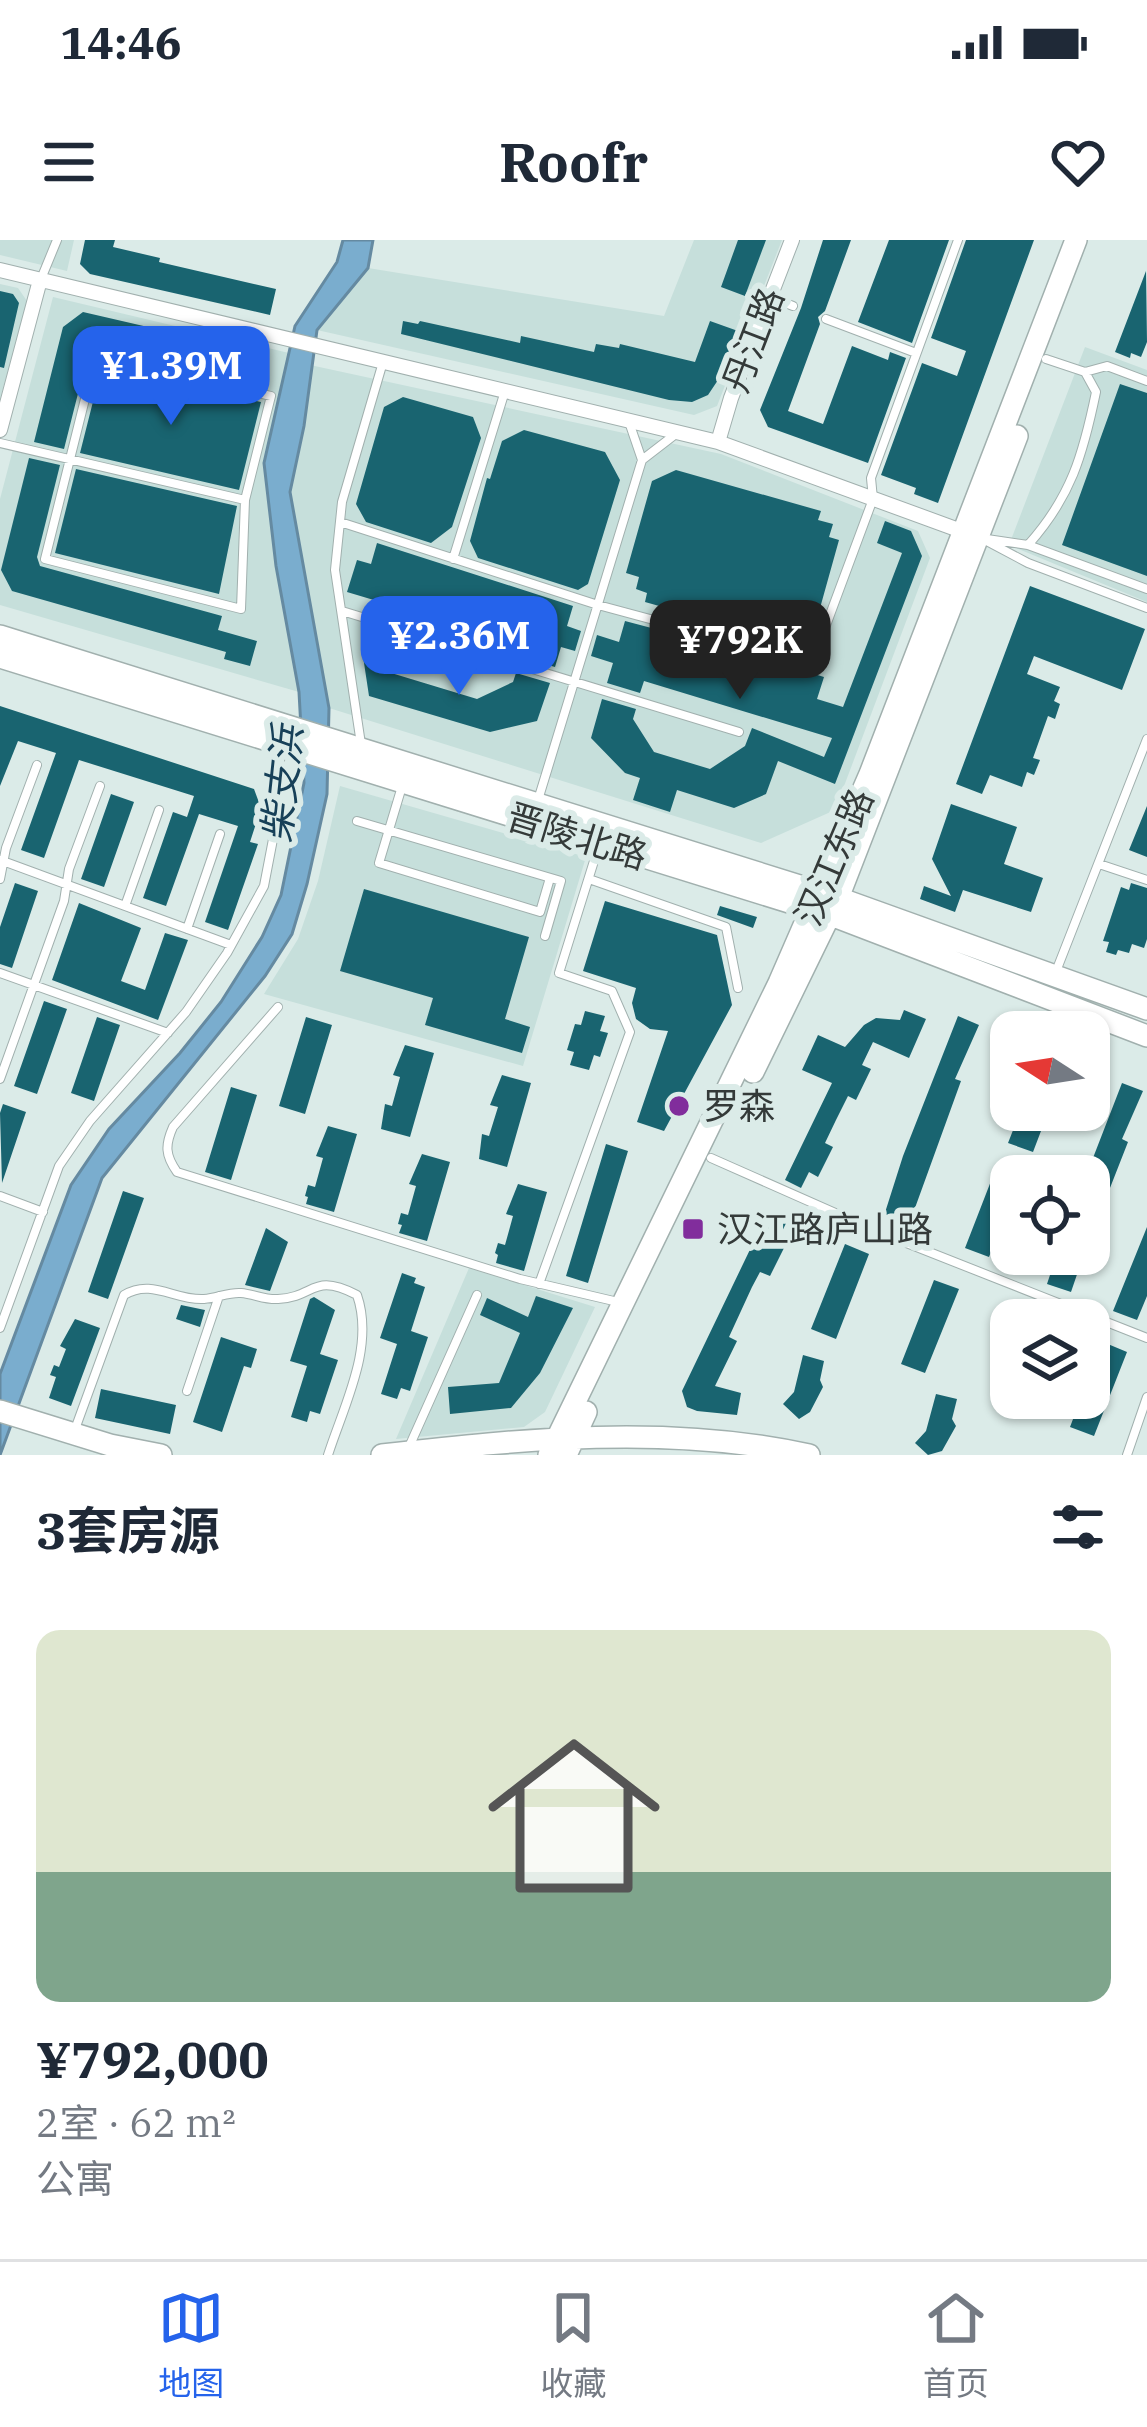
<!DOCTYPE html>
<html lang="zh">
<meta charset="utf-8">
<style>
body{margin:0;font-family:"IBM Plex Serif","Noto Sans SC",serif;background:#f2f2f3;color:#1f2937;height:100vh;display:flex;flex-direction:column;font-size:45px;white-space:nowrap}
*{box-sizing:border-box;margin:0}
p{font-size:39px;color:#747a83}
.icon{flex:none;width:66px;height:66px;fill:none;stroke:currentColor;stroke-width:2;stroke-linecap:round;stroke-linejoin:round}
.map{position:relative;height:1215px;overflow:hidden}
.sheet{display:flex;flex-direction:column;background:#fff;flex:1}
.sheet>*{flex:none}
.needle{width:78px;rotate:282deg}
.controls{position:absolute;left:990px;top:771px;display:grid;gap:24px}
.controls a{display:grid;place-items:center;width:120px;height:120px;border-radius:24px;background:#fff;box-shadow:0 3px 9px #0004;font-size:60px}
.price{position:absolute;translate:-50% -102px;padding:0 27px;border-radius:24px;background:#2563eb;color:#fff;font-size:39px;line-height:78px;filter:drop-shadow(0 3px 6px #0008)}
.price::after{content:'';position:absolute;left:50%;top:72px;width:36px;height:27px;margin-left:-18px;background:inherit;clip-path:polygon(0 0,100% 0,50% 100%)}
.price.on{background:#222;color:#fff}
ul{padding:0;list-style:none}
li{display:grid;align-content:center;gap:24px;height:636px;padding:0 36px}
li span{display:grid;place-items:center;height:372px;border-radius:24px;color:#555}
li>.icon{margin-inline-start:auto}
span .icon{width:216px;height:216px;fill:#fffc;stroke-width:1}
li b{font-size:51px}
h2{display:flex;justify-content:space-between;align-items:center;height:144px;padding:0 36px;font-size:51px}
.status{display:flex;justify-content:space-between;align-items:center;height:84px;padding:0 60px;background:#fff;direction:ltr}
.status svg{height:33px;fill:currentColor}
header{display:flex;justify-content:space-between;align-items:center;height:156px;padding:0 36px;background:#fff;font-size:54px;font-weight:700}
.tab-bar{display:flex;justify-content:space-around;align-items:center;height:168px;border-top:3px solid #e0e1e3;background:#fff;font-size:33px;color:#747a83}
.tab-bar a{display:grid;justify-items:center;gap:6px}
.tab-bar .on{color:#2563eb}
.map>svg:first-child{display:block}
.built{fill:#c6dfdb}
.water{fill:#7aadce;stroke:#658aa1;stroke-width:3}
.building{fill:#196470}
.lines{fill:none;stroke-linecap:round;stroke-linejoin:round}
.lane-casing{stroke:#a1b0ae;stroke-width:10}
.street-casing{stroke:#a1b0ae;stroke-width:16}
.secondary-casing{stroke:#a1b0ae;stroke-width:24}
.lane{stroke:#fff;stroke-width:8}
.street{stroke:#fff;stroke-width:14}
.secondary{stroke:#fff;stroke-width:21}
.poi-dot{fill:#812d9c;stroke:#dbebe8;stroke-width:4.5}
.labels{text-anchor:middle;stroke-width:12;stroke-linejoin:round;paint-order:stroke}
.street-label{font-size:36px;fill:#343a39;stroke:#dbebe8}
.poi-label{font-size:36px;fill:#343a39;stroke:#dbebe8;text-anchor:start}
.water-label{font-size:39px;font-style:italic;fill:#174058;stroke:#dbebe8}
</style>
<div class="status"><b>14:46</b><svg viewBox="0 0 49 12"><path d="M0 12V9h3v3zM5 12V6h3v6zM10 12V3h3v9zM15 12V0h3v12zM26 1h20v11H26zM47 4h2v5h-2z"/></svg></div>
<header><svg class="icon" aria-label="menu" viewBox="0 0 24 24"><path d="M4 6h16M4 12h16M4 18h16"/></svg>Roofr<svg class="icon" aria-label="heart" viewBox="0 0 24 24"><path d="M12 20l-8-8c-3-5 5-10 8-4 3-6 11-1 8 4z"/></svg></header>
<div class="map">
<svg width="1147" height="1215" viewBox="0 0 1147 1215">
<rect width="100%" height="100%" fill="#dbebe8"/>
<path class="built" d="M0,0H74L67,31L0,15Z
M694,0H782L717,166L694,175L317,90L368,28L664,76Z
M0,44L18,48L27,61L0,159Z
M53,57L289,113L264,223L276,326L299,452L0,365V259Z
M1085,107L1147,130V362L1009,305Z
M310,125L721,214L918,291L930,318L835,570L761,603L329,468L290,252L304,186Z
M340,546L586,617L523,826L264,754L298,699L318,641Z
M469,1028L595,1067L545,1172L524,1187L396,1199Z"/>
<path class="water" d="M343,0H373L368,28L317,90L304,186L290,252L329,468L327,554L307,644L292,694L265,736L102,938L0,1215V1134L71,945L109,889L180,813L221,762L262,697L281,655L304,543L299,452L276,326L264,223L295,86L337,22Z"/>
<path class="building" d="M85,0H115L113,7L160,18L159,22L276,49L270,75L90,34L80,24Z
M738,0H766L745,56L721,47Z
M823,0H851L825,71L818,77L820,84L788,171L823,184L852,106L888,120L890,112L906,118L868,223L768,187L760,170L801,68Z
M889,0H949L912,103L858,82Z
M966,0H1034L938,263L914,254L916,248L881,235L922,123L957,136L966,111L931,98Z
M1146,31L1147,102L1141,117L1131,113L1130,118L1115,112Z
M0,51L13,54L19,63L4,128L0,127Z
M83,72L265,114L258,140L91,102L64,209L34,202L63,87Z
M403,81L418,84L420,81L520,103L521,96L594,112L596,104L619,108L620,104L695,122L710,81L738,91L718,140L708,155L692,162L669,160L401,94Z
M102,126L261,162L239,250L80,213Z
M1120,144L1147,153V336L1062,305Z
M403,157L473,177L481,198L452,287L431,303L366,282L356,264L384,167Z
M524,190L605,212L620,240L588,344L578,350L478,318L470,301L487,238L490,239L502,201Z
M29,218L60,225L37,317L40,326L222,376L218,390L257,401L250,426L224,419L226,412L12,351L1,330Z
M76,229L237,266L219,354L55,313Z
M676,230L821,271L818,280L833,284L829,297L839,300L815,386L806,383L803,395L790,391L787,402L645,362L647,353L636,349L639,337L626,333L652,241Z
M885,281L911,291L922,316L835,544L778,521L766,554L734,568L677,550L670,572L633,560L640,538L625,533L591,498L602,459L636,469L633,479L654,512L710,529L745,506L752,488L824,517L832,498L644,441L640,453L607,443L613,423L591,416L597,395L619,402L625,381L746,413L824,437L817,459L843,467L902,313L877,303Z
M377,303L573,366L567,386L581,391L575,411L561,407L555,427L521,417L524,405L347,352L357,320L371,324Z
M1030,346L1145,389L1122,450L1034,416L1027,434L1060,447L1054,461L1060,464L1055,479L1048,476L1033,518L1040,520L1034,535L1027,532L1022,547L990,535L982,554L956,544Z
M374,401L378,429L477,459L513,442L516,433L550,443L537,481L490,492L369,456L361,403Z
M0,466L254,549L261,568L250,602L258,604L228,690L205,682L238,586L199,574L166,666L143,658L173,572L187,577L194,556L79,520L44,618L21,610L56,513L18,501L0,546Z
M111,554L134,562L104,647L81,639Z
M951,564L1017,587L1004,624L1043,638L1031,672L963,650L955,672L920,659L924,646L951,656L932,619Z
M1147,566V617L1129,610Z
M15,643L38,651L12,728L0,724V687Z
M1131,643L1147,648V699L1144,708L1132,704L1129,713L1118,710L1116,715L1106,712L1109,702L1103,701L1121,647L1129,650Z
M364,649L529,697L505,779L530,787L522,813L425,785L433,758L340,731Z
M605,661L717,695L732,765L664,891L637,882L668,791L650,789L636,779L632,763L636,748L583,731Z
M79,663L141,688L121,741L145,750L165,693L188,700L158,780L52,740Z
M720,666L757,677L753,688L717,675Z
M44,761L67,769L37,854L14,846Z
M904,770L926,779L909,818L873,802L862,825L871,829L856,860L848,856L836,880L825,903L833,907L818,937L809,932L801,948L785,940L832,843L802,830L818,795L845,807L864,785L876,778L900,780Z
M585,771L605,776L600,791L608,793L600,817L594,815L589,830L570,825L574,812L567,810L575,784L581,785Z
M958,776L979,785L955,839L961,841L907,990L882,982L903,916Z
M97,777L120,785L94,861L71,853Z
M306,777L332,785L305,874L279,866Z
M405,805L434,813L410,897L381,889L385,864L392,866L400,837L393,835Z
M502,835L531,843L507,927L479,919L482,894L489,896L498,867L490,865Z
M1122,843L1143,851L1122,899L1128,902L1090,999L1086,936Z
M231,847L257,855L231,940L205,932Z
M3,864L26,872L2,943L0,873Z
M1021,870H1049L1033,912L1008,903Z
M328,886L357,894L334,972L306,964L308,957L305,956L308,945L315,947L323,918L316,916Z
M606,904L628,911L588,1043L566,1036Z
M422,914L450,922L427,1001L399,993L402,985L398,984L401,973L408,975L416,946L409,944Z
M998,923L1011,928V962L989,1017L965,1008Z
M518,944L547,952L524,1031L496,1023L498,1015L495,1013L498,1003L505,1005L513,976L506,974Z
M123,951L144,958L108,1059L88,1052Z
M769,970L788,979L777,1002L785,1006L770,1036L760,1032L752,1047L729,1097L737,1101L715,1146L741,1153L737,1175L697,1171L687,1167L682,1151Z
M1147,987V1056L1137,1080L1113,1071Z
M266,988L288,1002L270,1051L245,1045Z
M845,1004L869,1014L836,1099L811,1089Z
M1057,1014H1084L1071,1052L1047,1044Z
M402,1033L416,1038L414,1043L425,1047L411,1091L428,1097L410,1151L401,1148L397,1159L381,1154L397,1104L380,1098Z
M934,1040L959,1049L925,1133L901,1124Z
M536,1056L573,1068L540,1133L511,1168L450,1174L448,1147L499,1143L520,1093L480,1075L487,1058L528,1077Z
M314,1057L335,1070L320,1114L338,1120L320,1174L310,1171L307,1182L291,1177L307,1126L290,1121L310,1059Z
M181,1065L205,1070L200,1087L176,1079Z
M75,1079L100,1088L71,1166L49,1158L56,1137L50,1135L54,1125L59,1127L66,1109L60,1106Z
M221,1097L257,1109L251,1128L244,1126L222,1192L193,1182Z
M1103,1102L1127,1112L1094,1196L1070,1187L1081,1158H1089V1138Z
M1010,1113H1011V1165L993,1157Z
M803,1115L824,1121L820,1140L823,1147L810,1172L799,1179L783,1164L794,1152Z
M101,1149L176,1165L170,1194L95,1178Z
M936,1154L957,1159L952,1179L956,1186L942,1211L928,1215L915,1203L926,1191Z"/>
<g class="lines">
<defs>
<path id="lane" d="M41,39L57,0
M770,57L793,66
M826,79L916,113
M96,115L271,156L245,260L241,369L45,319Z
M1046,119L1085,132L1107,126L1147,141
M629,182L642,220
M0,203L245,260
M340,282L598,365L802,420L815,415L873,259L871,238L958,0
M981,298L1028,323L1147,368
M987,299L1028,305L1147,349
M1028,305C1071,257 1083,215 1096,152L1085,132
M453,319L505,151
M342,371L739,492
M361,504L335,330L342,262L383,122
M403,543L379,623L540,672L550,638
M538,560L642,220L677,193
M357,581L561,641L545,696
M0,620L231,705
M1099,624L1147,640
M0,639L6,608L37,525
M589,639L726,687L738,748
M125,666L159,570
M187,689L220,594
M0,733L168,793
M1055,734L1147,499
M278,767L173,887C165,905 165,915 177,932L520,1039L618,1062
M0,839L64,661L69,629L100,546
M711,918L876,991L1147,1098
M0,956L43,972
M539,1044L630,792L612,751L559,733L599,605
M0,1088L59,926L90,881L186,772L227,713L264,646L274,594L281,509
M187,1151L219,1056
M74,1192L124,1055C152,1038 175,1061 204,1059C217,1058 229,1052 241,1053C254,1054 265,1060 278,1059C316,1057 312,1032 357,1055C375,1107 344,1165 328,1215
M409,1207L477,1055
M1127,1215L1147,1157"/>
<path id="street" d="M0,30L718,202L967,293
M0,190L40,40
M718,202L731,158L792,0"/>
<path id="secondary" d="M0,396L838,658L1147,769
M0,417L831,675L1147,796
M753,832L838,658L1017,196
M0,1171L110,1205L161,1215
M382,1215C524,1199 668,1184 809,1215
M549,1215L779,743L870,534L1076,0
M566,1215L586,1172"/>
</defs>
<use href="#lane" class="lane-casing"/>
<use href="#street" class="street-casing"/>
<use href="#secondary" class="secondary-casing"/>
<use href="#lane" class="lane"/>
<use href="#street" class="street"/>
<use href="#secondary" class="secondary"/>
</g>
<g class="poi-dot">
<circle cx="679" cy="866" r="12"/>
<rect x="681" y="977" width="24" height="24" rx="6"/>
</g>
<g class="labels">
<g class="street-label">
<text transform="translate(753 100) rotate(-69)" y="13">丹江路</text>
<text transform="translate(577 596) rotate(17)" y="13">晋陵北路</text>
<text transform="translate(834 617) rotate(-67)" y="13">汉江东路</text>
</g>
<g class="poi-label">
<text x="703" y="879">罗森</text>
<text x="717" y="1002">汉江路庐山路</text>
</g>
<g class="water-label">
<text transform="translate(282 544) rotate(-84)" y="14">柴支浜</text>
</g>
</g>
</svg>
<div class="controls">
<a><svg class="needle" viewBox="-14 -14 28 28"><path d="M0-13l5 13h-10z" fill="#e53935"/><path d="M0 13l5-13h-10z" fill="#747a83"/></svg></a>
<a><svg class="icon" aria-label="locate" viewBox="0 0 24 24"><circle cx="12" cy="12" r="6"/><path d="M12 2v4M12 18v4M2 12h4M18 12h4"/></svg></a>
<a><svg class="icon" aria-label="layers" viewBox="0 0 24 24"><path d="M12 4l9 5-9 5-9-5zM3 14l9 5 9-5"/></svg></a>
</div>
<b class="price" style="left:171px;top:188px">¥1.39M</b>
<b class="price" style="left:459px;top:458px">¥2.36M</b>
<b class="price on" style="left:740px;top:462px">¥792K</b>
</div>
<section class="sheet">
<h2>3套房源<svg class="icon" aria-label="filters" viewBox="0 0 24 24"><path d="M4 7h16M4 17h16"/><circle cx="9" cy="7" r="2"/><circle cx="15" cy="17" r="2"/></svg></h2>
<ul>
<li><span style="background:linear-gradient(#dfe7d0 65%,#7fa58c 0)"><svg class="icon" aria-label="home" viewBox="0 0 24 24"><path d="M3 11l9-7 9 7M6 9v11h12V9"/></svg></span><div><b>¥792,000</b><p>2室 · 62 m²</p><p>公寓</p></div></li>
</ul>
</section>
<nav class="tab-bar">
<a class="on"><svg class="icon" aria-label="map" viewBox="0 0 24 24"><path d="M3 6l6-2 6 2 6-2v14l-6 2-6-2-6 2zM9 4v14M15 6v14"/></svg>地图</a>
<a><svg class="icon" aria-label="saved" viewBox="0 0 24 24"><path d="M7 4h10v16l-5-4-5 4z"/></svg>收藏</a>
<a><svg class="icon" aria-label="home" viewBox="0 0 24 24"><path d="M3 11l9-7 9 7M6 9v11h12V9"/></svg>首页</a>
</nav>
